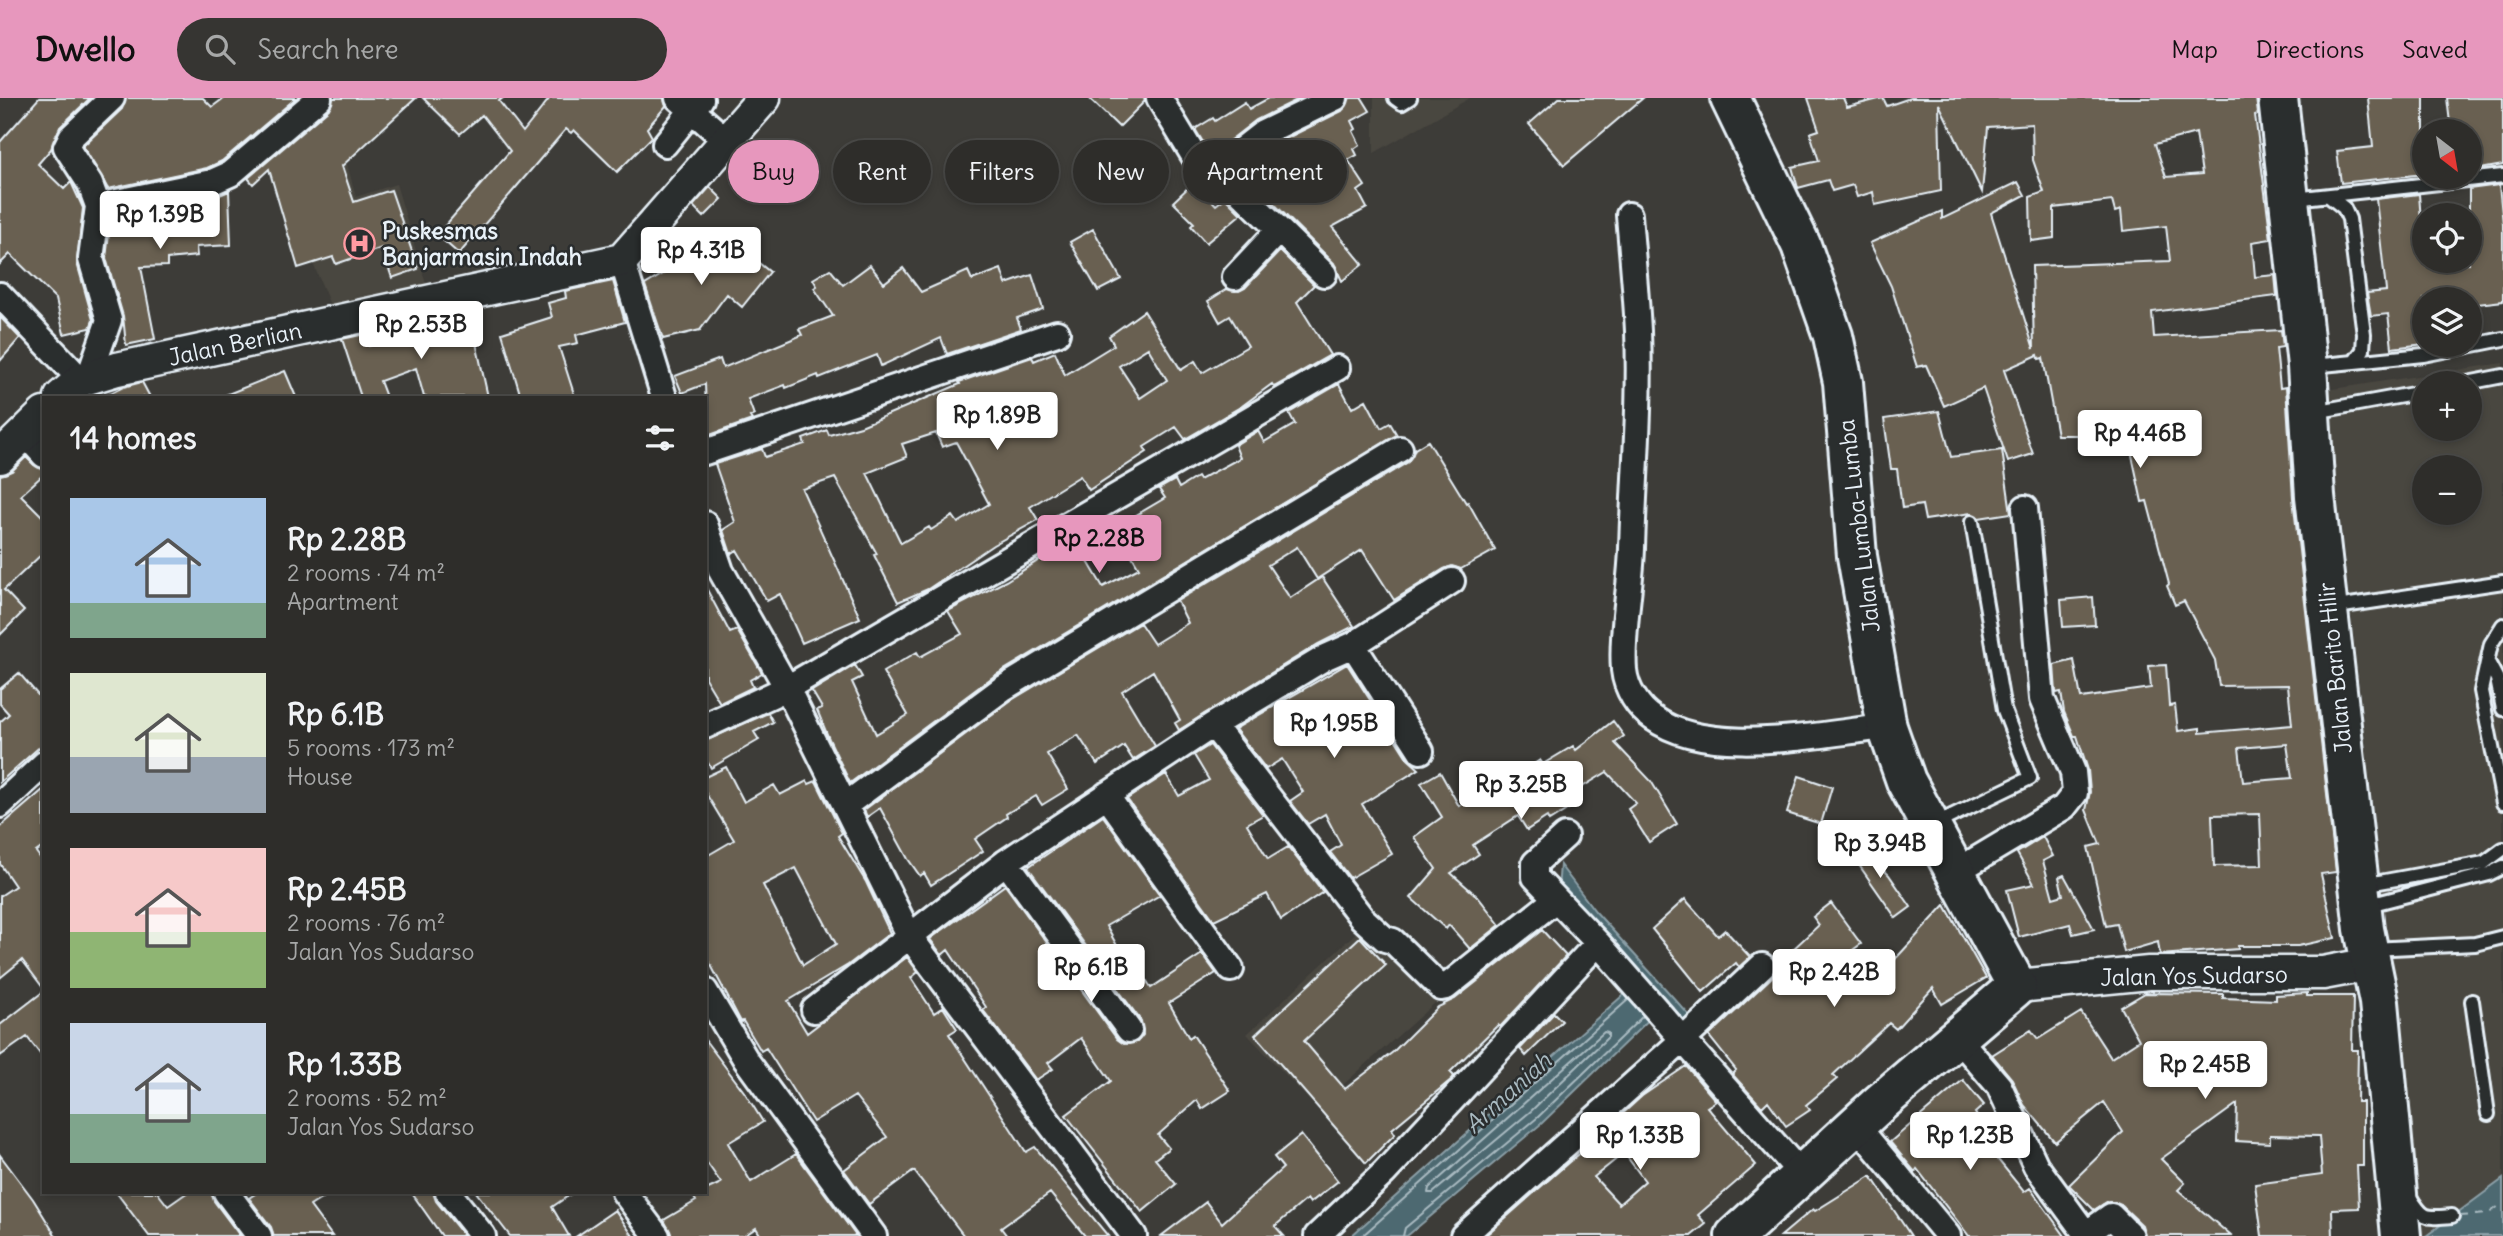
<!DOCTYPE html>
<meta charset="utf-8">
<style>
body{margin:0;font-family:Delius,sans-serif;background:#363532;color:#f1f3f6;height:100vh;display:flex;flex-direction:column;font-size:26px;white-space:nowrap}
*{box-sizing:border-box;margin:0}
p{font-size:23px;color:#a7a8a8}
.icon{flex:none;width:38px;height:38px;fill:none;stroke:currentColor;stroke-width:2;stroke-linecap:round;stroke-linejoin:round}
.map{position:relative;flex:1;overflow:hidden}
.drawer{position:absolute;left:42px;top:298px;width:665px;height:798px;display:flex;flex-direction:column;background:#2e2d2a;border-radius:0px;box-shadow:0 4px 10px #0003,0 0 0 2px #494947}
.drawer>*{flex:none}
.banner{position:absolute;left:728px;top:42px;width:665px;height:63px;display:flex;gap:14px}
.needle{width:46px;rotate:149deg}
.fabs{position:absolute;left:2412px;top:21px;display:grid;gap:14px}
.fabs a{display:grid;place-items:center;width:70px;height:70px;border-radius:50%;background:#2e2d2a;box-shadow:0 4px 10px #0003,0 0 0 2px #494947;font-size:35px}
.price{position:absolute;translate:-50% -60px;padding:0 16px;border-radius:7px;background:#fff;color:#222;font-size:23px;line-height:46px;filter:drop-shadow(0 2px 4px #0008)}
.price::after{content:'';position:absolute;left:50%;top:42px;width:21px;height:16px;margin-left:-10px;background:inherit;clip-path:polygon(0 0,100% 0,50% 100%)}
.price.selected{background:#e797bd;color:#111}
ul{padding:0;list-style:none}
li{display:flex;align-items:center;gap:21px;height:175px;padding:0 28px}
li span{display:grid;place-items:center;flex:none;width:196px;height:140px;border-radius:0px;color:#555}
li>.icon{margin-inline-start:auto}
span .icon{width:84px;height:84px;fill:#fffc;stroke-width:1}
li b{font-size:30px}
h2{display:flex;justify-content:space-between;align-items:center;height:84px;padding:0 28px;font-size:30px}
.tag{padding:0 24px;border-radius:32px;background:#2e2d2a;box-shadow:0 4px 10px #0003,0 0 0 2px #494947;font-size:24px;line-height:63px}
.tag.selected{background:#e797bd;color:#111}
header{display:flex;align-items:center;gap:42px;box-sizing:border-box;height:98px;padding:0 35px;background:#e797bd;color:#111}
header strong{font-size:33px}
nav{display:flex;gap:38px;margin-inline-start:auto;font-size:24px}
.search{width:490px;height:63px;background:#363532;display:flex;align-items:center;gap:18px;box-sizing:border-box;padding:0 24px;border-radius:38px;color:#a7a8a8;font-size:26px}
.map>svg:first-child{display:block}
.built{fill:#4a4740;fill-rule:evenodd}
.water{fill:#4d6971;stroke:#8b9fa7;stroke-width:2}
.lines{fill:none;stroke-linecap:round;stroke-linejoin:round}
.shore{stroke:#aabbc2;stroke-width:2}
.ferry{stroke:#aabbc2;stroke-width:2;stroke-dasharray:9 7;stroke-linecap:butt}
.building{fill:#696051;stroke:#e8f1f8;stroke-width:2;fill-rule:evenodd}
.service-casing{stroke:#e8f1f8;stroke-width:18}
.minor-casing{stroke:#e8f1f8;stroke-width:30}
.tertiary-casing{stroke:#e8f1f8;stroke-width:37}
.trunk-casing{stroke:#e8f1f8;stroke-width:44}
.service{stroke:#2a2d2e;stroke-width:12}
.minor{stroke:#2a2d2e;stroke-width:24}
.tertiary{stroke:#2a2d2e;stroke-width:32}
.trunk{stroke:#2a2d2e;stroke-width:38}
.labels{text-anchor:middle;stroke-width:5;stroke-linejoin:round;paint-order:stroke}
.poi-label{font-size:23px;font-weight:bold;fill:#e8f1f8;stroke:#2a2d2e;text-anchor:start}
.street-label{font-size:23px;fill:#e8f1f8;stroke:#2a2d2e}
.water-label{font-size:24px;font-style:italic;fill:#aabbc2;stroke:#2a2d2e}
</style>
<header>
<strong>Dwello</strong>
<div class="search"><svg class="icon" aria-label="search" viewBox="0 0 24 24"><circle cx="10" cy="10" r="6"/><path d="M15 15l6 6"/></svg>Search here</div>
<nav><a>Map</a><a>Directions</a><a>Saved</a></nav>
</header>
<div class="map">
<svg width="2503" height="1138" viewBox="0 0 2503 1138">
<rect width="100%" height="100%" fill="#3d3c38"/>
<filter id="ink" filterUnits="userSpaceOnUse"><feTurbulence type="fractalNoise" baseFrequency=".0143" numOctaves="2"/><feDisplacementMap in="SourceGraphic" scale="14" xChannelSelector="R" yChannelSelector="G"/><feConvolveMatrix kernelMatrix="1 2 1 2 8 2 1 2 1" color-interpolation-filters="sRGB"/></filter>
<g filter="url(#ink)">
<path class="built" d="M1374,0H1470L1374,55Z
M347,66L356,99L396,86L428,193L332,212L281,86Z
M2503,265V1081L2426,1138H2421L2326,292ZM2424,285H2469V331H2424ZM2424,369H2469V415H2424Z
M1361,830L1437,903L1317,1010L1247,936Z"/>
<path class="water" d="M1560,767L1595,813L1689,917L1679,927L1662,909L1542,1025L1407,1138H1351L1638,884L1558,792Z
M2503,1081V1138H2426Z"/>
<g class="lines">
<path class="shore" d="M1604,934L1608,935V939L1531,1013L1433,1095H1428L1429,1090Z
M1362,1138L1629,901
M1403,1138L1405,1130L1537,1020L1643,918"/>
<path class="ferry" d="M2459,1118L2488,1116L2503,1105"/>
</g>
<path class="building" d="M39,0H90L60,29L51,51L38,66L64,91L71,84L83,110L77,165L93,222L90,230L64,236L56,201L10,156L0,166V44Z
M126,0H203L212,9L224,0H296L222,63L207,70L108,91L83,48L122,11Z
M333,0H416L342,68L354,104L391,92L418,171L392,180L382,150L336,166L333,159L298,170L269,71L253,86L248,80L329,11Z
M423,0H503L499,3L523,34L550,0H664L666,8L647,30L652,39L617,74L574,32L571,35L566,31L459,156L437,137L510,53L482,17L460,36Z
M1089,0H1144L1145,3L1119,29Z
M1269,0H1301L1256,22L1211,57L1195,31L1213,20L1215,23L1245,4L1249,11Z
M1350,0H1362L1370,13L1352,23L1356,31L1353,33L1360,47L1354,51L1357,57L1348,62L1365,88L1358,93L1367,110L1332,129L1363,166L1342,183L1334,165L1240,72L1271,48L1342,13Z
M1559,0H1643L1564,67L1529,26Z
M1808,0H1843L1847,9L1883,0L1887,8L1910,0H2256L2258,16L2255,17L2271,141L2252,144L2255,179L2275,177L2277,198L2152,214L2154,239L2281,232L2283,249L2276,250L2280,290L2286,289L2293,400L2336,774L2321,776L2335,840L2298,848H2238V851L2160,857L2158,844L2124,854L2117,826L2106,828L2088,749L2100,746L2086,712L2090,694L2088,672L2077,638H2074L2064,614L2061,594L2056,595L2054,567L2074,562L2081,600L2151,590L2149,568L2166,567L2169,608L2175,607L2178,633L2200,630V635L2292,627L2288,587L2219,588L2215,562L2184,503L2175,507L2167,488L2169,486L2147,403L2142,404L2129,343L2115,345L2113,331L2092,337H2057L2043,260L2039,261L2038,257L2004,272L2033,356L2008,364L1983,290L1944,308L1926,267L1917,269L1891,188L1870,145L1942,113V121L2018,84L2025,97L1991,115L2034,251L2032,168L2170,163L2166,128L2123,133L2121,112L2115,114L2112,103L2054,110V140L2031,143L2030,99L2044,94L2033,62L2032,26L1988,29L1982,94L1939,6L1941,93L1875,107L1873,94L1857,99L1853,87L1832,93L1828,82L1798,90L1792,69L1819,63L1810,35L1819,32ZM2196,35L2202,76L2166,79L2155,46ZM2287,646L2292,680L2243,684L2239,650ZM2260,716L2262,767L2214,768L2212,717Z
M2368,0H2424V76L2341,85L2337,53L2373,49Z
M2447,0H2503V67L2469,73V33H2451Z
M1194,84L1216,107L1225,100L1241,116L1206,145L1191,128L1194,125L1173,104Z
M2499,87L2503,126V203L2469,207V201H2424V246L2392,250L2388,216L2371,218L2367,195L2386,193L2376,101L2419,96L2424,163H2427V169L2469,165V91Z
M710,89L722,101L704,119L693,108Z
M229,93L231,147L196,149L197,158L167,161V168L141,169L155,241L126,247L123,218L106,160L111,120L215,99Z
M1093,131L1121,181L1098,193L1070,144Z
M683,139L716,167L734,145L770,174L742,209L727,196L700,232L663,241L645,187L678,167L667,158Z
M1280,153L1314,187L1297,204L1330,257L1274,289L1272,286L1242,308L1185,341L1176,329L1144,349L1147,354L1089,392L1080,378L1030,409L1038,422L993,447L928,491L898,504L874,457L877,456L835,380L802,391L860,520L802,545L780,496L767,503L737,452L731,456L723,432L735,424L715,366L762,351L765,359L805,346L803,341L827,332L829,337L861,328L960,286L959,284L1032,259L1034,263L1055,254L1065,277L1114,247L1109,238L1144,213L1181,272L1195,263L1202,275L1248,248L1230,218L1220,224L1208,203L1227,191L1239,193L1245,190ZM1148,250L1167,282L1140,300L1119,268ZM936,335L942,349L956,344L989,406L958,425L953,418L931,432L929,429L901,445L867,375L907,359L902,346Z
M870,167L884,185L903,170L921,194L968,173L972,182L1001,171L1006,186L1032,177L1043,211L1017,220L1021,231L947,256L941,240L881,268L877,257L819,280L818,277L786,290L785,287L748,301L754,317L750,319L752,322L707,338L705,286L682,295L675,278L720,261L723,270L802,237L799,231L833,218L814,190L817,188L813,181L830,171L843,187Z
M613,183L625,224L576,237L578,245L559,249L575,299H521L502,235L552,219L548,205L566,200L565,193Z
M465,218L468,232L473,231L488,299H424L416,270L380,283L386,299H361L342,241L365,236L369,248L425,227Z
M0,219L20,240L0,263Z
M285,273L296,299H223V298Z
M142,284L150,299H103L123,289Z
M1339,286L1352,310L1366,302L1381,330L1390,325L1397,337L994,578L850,685L829,641L817,612L822,610L812,593L855,567L862,579L852,584L876,636L908,617L883,574L917,554L920,559L962,536L948,513L1006,483L1074,440L1103,489L1139,470L1121,439L1132,433L1126,423L1165,400L1159,391L1175,382L1179,390L1197,379L1199,382L1240,360L1235,347L1258,333L1264,344L1295,326L1289,315Z
M1939,313L1951,359L2002,352L2011,415L1979,420L1971,415L1925,422L1922,407L1902,410L1897,371H1891L1884,321Z
M1428,343L1466,405L1468,404L1495,452L1461,471L1452,468L1444,471L1394,502L1362,452L1317,481L1297,449L1268,467L1290,500L1322,479L1354,528L1318,546L1179,632L1175,625L1180,622L1153,573L1122,593L1155,648L1133,662L1124,648L1097,666L1078,637L1047,656L1068,691L1042,707L1036,698L1006,716L1007,719L975,741L983,753L931,787L924,775L920,778L908,761L880,710L867,719L864,712L1010,603L1140,525L1154,546L1188,525L1177,503L1408,364L1415,351Z
M26,359L34,367L44,371V376L21,397L44,420V454L4,492L24,513L0,537V377L12,373Z
M705,488L730,535L737,532L762,575L750,582L753,589L720,605L705,580Z
M2093,499L2095,527L2063,529L2061,502Z
M1347,566L1408,661L1419,671L1362,706L1392,756L1350,780L1330,754L1341,747L1325,716L1308,726L1290,703L1303,694L1282,661L1266,671L1235,631Z
M19,575L44,604V645L0,684V624L9,616L0,606V591Z
M768,615L773,624L754,634L759,642L711,670L705,660V643Z
M1613,623L1624,638L1615,645L1651,683L1677,726L1649,744L1628,711L1636,705L1607,674L1564,700L1570,710L1549,723L1547,719L1527,732L1518,718L1473,747L1479,756L1451,775L1478,799L1500,827L1470,851L1449,827L1446,831L1411,800L1436,771L1414,739L1442,719L1421,685L1440,674L1459,708L1515,671L1518,676L1540,662L1543,666L1573,648L1576,652Z
M1210,647L1263,717L1247,726L1268,761L1288,749L1323,794L1281,822L1267,796L1214,822L1127,701L1166,676L1179,698L1209,682L1194,657Z
M726,669L744,704L774,687L780,697L807,683L809,686L816,683L842,735L838,738L866,784L890,835L848,867L788,903L807,935L907,859L918,874L911,880L934,915L943,909L957,931L949,936L1026,1054L1035,1049L1108,1138H1085L1050,1095L1001,1130L1007,1138H964L914,1073L869,1106L844,1072L887,1039L855,998L813,1024L766,950L761,953L743,923L741,924L705,856V759L734,742L705,694V679ZM796,770L836,846L803,867L763,787Z
M1799,678L1832,689L1821,726L1787,715Z
M44,691V748L36,754L44,765V891L22,862L0,880V798L15,788L0,766V729Z
M1103,718L1160,797L1106,828L1132,874L1139,870L1151,890L1202,856L1216,875L1169,905L1189,940L1193,937L1230,993L1202,1011L1197,1002L1158,1037L1169,1050L1155,1061L1176,1086L1142,1114L1066,1017L1111,983L1081,940L1048,965L1053,971L1036,982L983,912L986,909L948,852L942,857L930,841L1005,787L1117,941L1124,946L1137,944L1143,937L1141,923L1028,769Z
M2043,739L2053,758L2043,763L2053,800L2063,797L2059,779L2064,777L2094,831L2073,836L2070,826L2019,839L2007,792L2034,786L2017,755Z
M1853,741L1889,777L1911,809L1896,820L1845,747Z
M1685,801L1718,838L1725,832L1750,859L1739,869L1736,865L1703,894L1652,831Z
M1831,805L1861,846L1836,864L1865,894L1945,807L1986,880L1942,906L1933,890L1896,931L1889,925L1833,977L1837,981L1806,1007L1810,1012L1786,1028L1768,1003L1762,1009L1732,976L1736,972L1709,938L1772,879L1776,867L1819,827L1813,819Z
M1542,832L1566,858L1500,929L1498,927L1450,974L1454,978L1452,981L1392,1031L1395,1036L1366,1065L1255,937L1360,839L1386,867L1304,943L1345,991L1393,954L1438,909L1455,901Z
M44,893V961L27,939L0,958V927Z
M2145,895L2223,896V900L2276,902V897L2307,895V898H2353L2352,952H2358L2357,1004H2363V1068H2357L2359,1110L2332,1111L2333,1138H2262L2255,1086L2322,1077L2319,1038L2270,1037V1045L2236,1043L2237,1006L2161,1061L2185,1085L2178,1092L2231,1138H2145L2142,1127L2121,1107L2108,1103L2094,1112L2069,1087L2123,1034L2104,1004L2055,1044L2024,1007L2012,981L1992,957L2031,932L2038,941L2081,914L2111,960L2139,942L2121,909Z
M1554,915L1562,923L1526,958L1520,951Z
M705,942L745,995L763,1024L728,1045L751,1084L796,1056L856,1138H761L756,1130L744,1138H672L664,1122L696,1103L693,1098L721,1085L705,1062Z
M1686,968L1716,1003L1707,1009L1756,1067L1698,1117L1706,1126L1691,1138H1485L1569,1064L1608,1034L1606,1031L1642,998ZM1624,1055L1645,1083L1619,1106L1594,1079Z
M1963,982L1984,1007L1975,1015L1978,1020L1970,1027L2024,1094L2030,1090L2065,1138H1969L1917,1071L1915,1074L1890,1044Z
M1301,1037L1338,1083L1310,1105L1307,1101L1275,1128L1284,1138H1161L1206,1104L1222,1125L1283,1070L1274,1059Z
M0,1057L33,1101L56,1138H0Z
M1871,1078L1911,1138H1781L1813,1111L1815,1113Z
M116,1094H157L168,1108L188,1094H211L214,1103L240,1138H149Z
M258,1094H332L310,1108L332,1138H274L271,1129L249,1100Z
M411,1094H433L436,1103L464,1138H442Z
M476,1094H574L552,1109L569,1138H510Z
M615,1112L633,1138H577Z"/>
<g class="lines">
<defs>
<path id="service" d="M1395,0L1402,5L1410,0
M2294,101L2503,78
M2354,264L2423,257L2503,241
M2312,268L2354,264L2363,252L2364,236L2349,121L2344,110L2330,99
M2467,285L2503,278
M2314,314L2424,294
M2330,510L2503,484
M2503,527L2491,546L2481,593L2503,705
M2489,566L2497,581L2503,611
M1935,726L2030,680L2004,612L1972,424
M2363,787L2484,765L2503,751
M2365,808L2489,776L2503,769
M2371,851L2475,846L2503,839
M2472,903L2488,1016
M2410,1099C2424,1122 2426,1120 2452,1118"/>
<path id="minor" d="M678,0L727,43
M1159,0L1203,73L1217,71L1263,35L1335,0
M665,46L701,1
M1217,71L1324,176
M98,108L212,84L230,76L319,0
M1629,117C1632,155 1636,194 1638,233C1641,305 1634,378 1632,450C1631,488 1621,535 1624,572C1626,591 1638,610 1653,620C1710,661 1821,635 1887,629
M622,162L664,299
M1235,179L1279,132
M0,197L81,282
M89,279L109,222L91,161L98,108L90,86L66,49L71,39L112,0
M24,335L44,357
M705,354L1057,235
M705,426L721,473L787,590L910,839L1134,1138
M1353,547L1421,653
M1213,627L1362,820L1385,841L1393,843L1441,890L1446,889L1555,802
M705,628L787,590L1337,270
M1106,697L1231,871
M847,706L1002,591L1400,351
M0,707L44,666
M1565,738L1535,765V779L1598,845L1683,942L1762,868
M1006,764L1129,932
M1957,773L2064,709L2075,695L2073,674L2042,601L2025,410
M705,893L746,962L874,1138
M814,912L1006,764L1213,627L1326,559L1353,547L1452,483
M1956,938L1999,988L2036,1068L2086,1136L2111,1118L2131,1138
M1856,1027L1948,1138
M226,1094L259,1138
M448,1094L483,1138
M624,1094L657,1138
M1317,1138L1384,1075L1598,845
M1463,1138L1683,942L1803,1078"/>
<path id="tertiary" d="M61,299L81,282L117,271L622,162L764,0
M0,359L44,316
M2017,888L2149,875H2323L2371,866"/>
<path id="trunk" d="M1730,0L1801,147L1833,238L1843,284L1857,458L1887,629L1906,683L2017,888L1879,1006L1735,1138
M2278,0L2307,268L2315,398L2364,831L2379,904L2401,1138"/>
</defs>
<use href="#service" class="service-casing"/>
<use href="#minor" class="minor-casing"/>
<use href="#tertiary" class="tertiary-casing"/>
<use href="#trunk" class="trunk-casing"/>
<use href="#service" class="service"/>
<use href="#minor" class="minor"/>
<use href="#tertiary" class="tertiary"/>
<use href="#trunk" class="trunk"/>
</g>
</g>
<defs>
<symbol id="hospital-ring" viewBox="-11 -11 22 22"><circle r="9.5" fill="#2a2d2e" stroke="#ff9aa2" stroke-width="1.5"/><path d="M-5-5h3v3.5h4V-5h3V5h-3V1.5h-4V5h-3Z" fill="#ff9aa2"/></symbol>
</defs>
<g fill-rule="evenodd">
<use href="#hospital-ring" x="342" y="128" width="35" height="35"/>
</g>
<g class="labels">
<g class="poi-label">
<text x="382" y="141">Puskesmas<tspan x="382" dy="26">Banjarmasin Indah</tspan></text>
</g>
<g class="street-label">
<text transform="translate(235 246) rotate(-12)" y="8">Jalan Berlian</text>
<text transform="translate(1859 428) rotate(-97)" y="8">Jalan Lumba-Lumba</text>
<text transform="translate(2335 570) rotate(-96)" y="8">Jalan Barito Hilir</text>
<text transform="translate(2194 878) rotate(-1)" y="8">Jalan Yos Sudarso</text>
</g>
<g class="water-label">
<text transform="translate(1508 995) rotate(-42)" y="8">Armaniah</text>
</g>
</g>
</svg>
<div class="fabs">
<a><svg class="needle" viewBox="-14 -14 28 28"><path d="M0-13l5 13h-10z" fill="#e53935"/><path d="M0 13l5-13h-10z" fill="#a7a8a8"/></svg></a>
<a><svg class="icon" aria-label="locate" viewBox="0 0 24 24"><circle cx="12" cy="12" r="6"/><path d="M12 2v4M12 18v4M2 12h4M18 12h4"/></svg></a>
<a><svg class="icon" aria-label="layers" viewBox="0 0 24 24"><path d="M12 4l9 5-9 5-9-5zM3 14l9 5 9-5"/></svg></a>
<a>+</a>
<a>−</a>
</div>
<b class="price" style="left:160px;top:153px">Rp 1.39B</b>
<b class="price" style="left:701px;top:189px">Rp 4.31B</b>
<b class="price" style="left:421px;top:263px">Rp 2.53B</b>
<b class="price" style="left:997px;top:354px">Rp 1.89B</b>
<b class="price" style="left:2140px;top:372px">Rp 4.46B</b>
<b class="price selected" style="left:1099px;top:477px">Rp 2.28B</b>
<b class="price" style="left:1334px;top:662px">Rp 1.95B</b>
<b class="price" style="left:1521px;top:723px">Rp 3.25B</b>
<b class="price" style="left:1880px;top:782px">Rp 3.94B</b>
<b class="price" style="left:1091px;top:906px">Rp 6.1B</b>
<b class="price" style="left:1834px;top:911px">Rp 2.42B</b>
<b class="price" style="left:2205px;top:1003px">Rp 2.45B</b>
<b class="price" style="left:1640px;top:1074px">Rp 1.33B</b>
<b class="price" style="left:1970px;top:1074px">Rp 1.23B</b>
<div class="banner">
<a class="tag selected">Buy</a>
<a class="tag">Rent</a>
<a class="tag">Filters</a>
<a class="tag">New</a>
<a class="tag">Apartment</a>
</div>
<section class="drawer">
<h2>14 homes<svg class="icon" aria-label="filters" viewBox="0 0 24 24"><path d="M4 7h16M4 17h16"/><circle cx="9" cy="7" r="2"/><circle cx="15" cy="17" r="2"/></svg></h2>
<ul>
<li><span style="background:linear-gradient(#a9c7e8 75%,#7fa58c 0)"><svg class="icon" aria-label="home" viewBox="0 0 24 24"><path d="M3 11l9-7 9 7M6 9v11h12V9"/></svg></span><div><b>Rp 2.28B</b><p>2 rooms · 74 m²</p><p>Apartment</p></div></li>
<li><span style="background:linear-gradient(#dfe7d0 60%,#9aa5b1 0)"><svg class="icon" aria-label="home" viewBox="0 0 24 24"><path d="M3 11l9-7 9 7M6 9v11h12V9"/></svg></span><div><b>Rp 6.1B</b><p>5 rooms · 173 m²</p><p>House</p></div></li>
<li><span style="background:linear-gradient(#f6c9c9 60%,#8fb573 0)"><svg class="icon" aria-label="home" viewBox="0 0 24 24"><path d="M3 11l9-7 9 7M6 9v11h12V9"/></svg></span><div><b>Rp 2.45B</b><p>2 rooms · 76 m²</p><p>Jalan Yos Sudarso</p></div></li>
<li><span style="background:linear-gradient(#c9d6e8 65%,#7fa58c 0)"><svg class="icon" aria-label="home" viewBox="0 0 24 24"><path d="M3 11l9-7 9 7M6 9v11h12V9"/></svg></span><div><b>Rp 1.33B</b><p>2 rooms · 52 m²</p><p>Jalan Yos Sudarso</p></div></li>
</ul>
</section>
</div>
